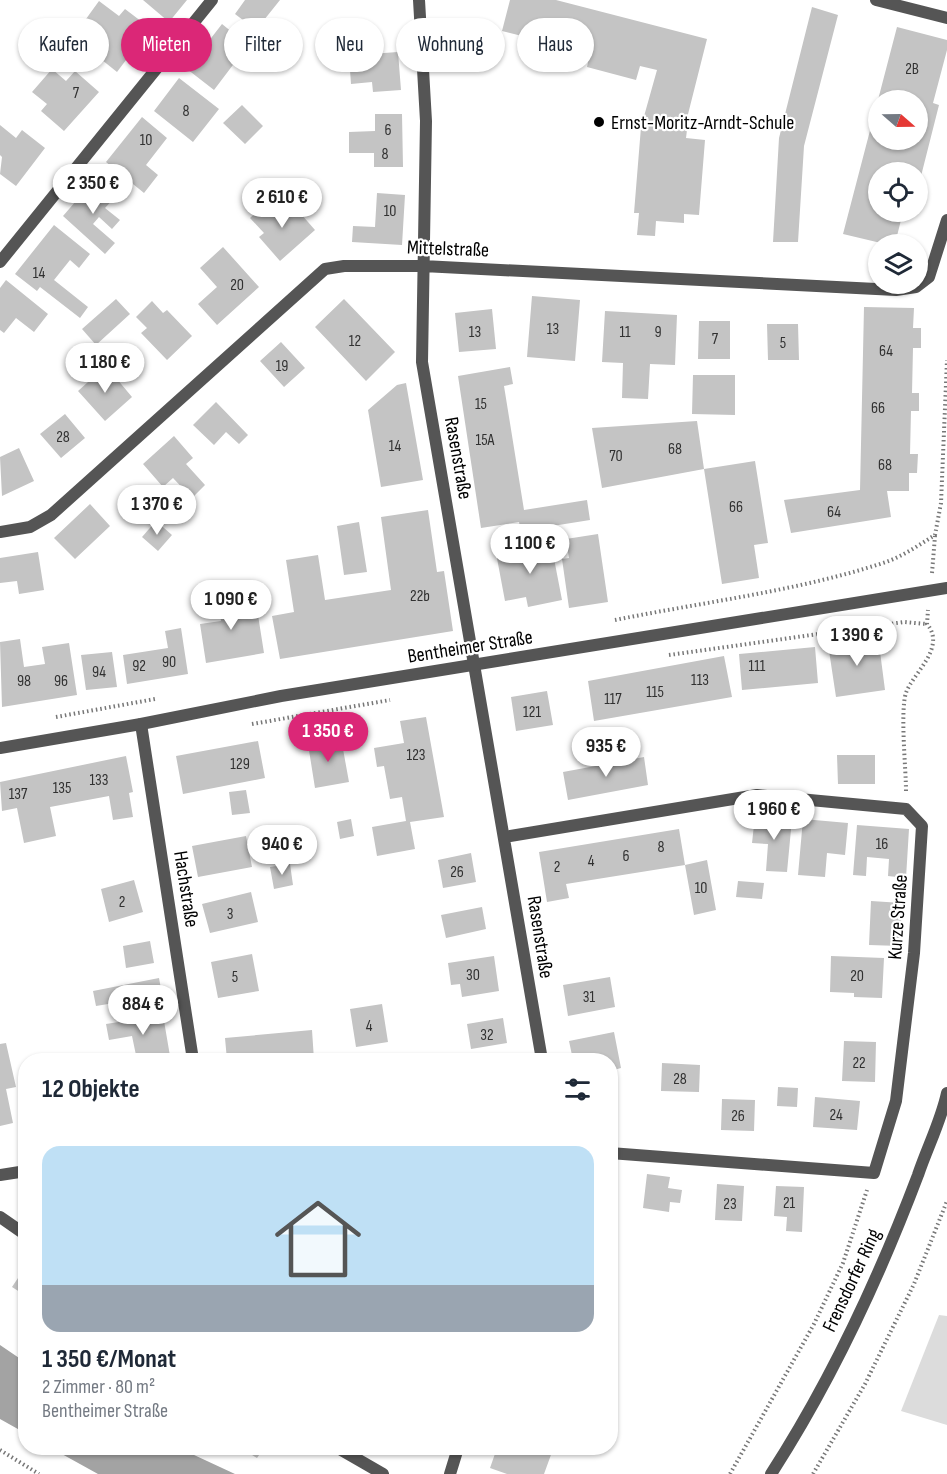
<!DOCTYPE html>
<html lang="de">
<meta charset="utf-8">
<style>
body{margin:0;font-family:"Sofia Sans Condensed",sans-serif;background:#f6f6f7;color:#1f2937;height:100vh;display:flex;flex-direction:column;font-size:22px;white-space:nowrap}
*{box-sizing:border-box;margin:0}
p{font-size:20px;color:#747a83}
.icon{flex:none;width:33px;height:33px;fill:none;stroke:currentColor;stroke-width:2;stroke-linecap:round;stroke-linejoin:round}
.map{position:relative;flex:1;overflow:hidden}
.drawer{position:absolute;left:18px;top:1053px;width:600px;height:402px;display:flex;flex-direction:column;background:#fff;border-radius:24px;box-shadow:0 2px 4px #0004}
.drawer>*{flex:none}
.top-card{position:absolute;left:18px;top:18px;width:600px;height:54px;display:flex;gap:12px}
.needle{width:39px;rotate:110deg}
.tools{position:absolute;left:868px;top:90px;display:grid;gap:12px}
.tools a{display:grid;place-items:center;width:60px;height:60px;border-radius:50%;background:#fff;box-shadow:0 2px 4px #0004;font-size:30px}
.price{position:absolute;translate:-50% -51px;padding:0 14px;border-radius:21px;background:#fff;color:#222;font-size:20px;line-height:39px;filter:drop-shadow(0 2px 3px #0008)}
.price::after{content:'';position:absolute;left:50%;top:36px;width:18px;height:14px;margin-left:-9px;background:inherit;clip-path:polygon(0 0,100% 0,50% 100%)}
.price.current{background:#db2777;color:#fff}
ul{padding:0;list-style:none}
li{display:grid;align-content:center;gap:12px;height:318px;padding:0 24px}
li+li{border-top:2px solid #e0e1e3}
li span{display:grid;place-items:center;height:186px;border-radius:18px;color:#555}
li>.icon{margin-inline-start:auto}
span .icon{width:108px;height:108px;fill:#fffc;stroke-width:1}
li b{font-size:26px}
h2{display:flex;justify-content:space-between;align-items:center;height:72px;padding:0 24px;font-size:26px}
.pill{padding:0 21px;border-radius:27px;background:#fff;box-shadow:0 2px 4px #0004;font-size:21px;line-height:54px}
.pill.current{background:#db2777;color:#fff}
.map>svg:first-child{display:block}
.green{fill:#dcdcdc}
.water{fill:#a3a3a3}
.building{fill:#c4c4c4;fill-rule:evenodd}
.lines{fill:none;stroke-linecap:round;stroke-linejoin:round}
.path{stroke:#777;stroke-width:4;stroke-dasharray:1.5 3;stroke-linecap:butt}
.minor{stroke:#555;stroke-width:12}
.tertiary{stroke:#555;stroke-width:12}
.poi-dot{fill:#000;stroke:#fff;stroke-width:2}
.labels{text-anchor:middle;stroke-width:4.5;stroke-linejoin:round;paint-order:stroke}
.number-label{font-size:16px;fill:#313131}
.poi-label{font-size:20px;fill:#000;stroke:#fff;text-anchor:start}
.street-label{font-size:20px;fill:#000;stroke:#fff}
</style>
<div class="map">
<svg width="947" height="1474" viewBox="0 0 947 1474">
<rect width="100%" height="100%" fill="#fff"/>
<path class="green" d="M939,1315L947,1316V1425L901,1411Z"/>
<path class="water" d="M0,1345L25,1362V1433L0,1419Z
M51,1448H179L235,1474H98Z"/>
<path class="building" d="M143,0H187L169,22Z
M245,0H280L256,30L235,14Z
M510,0H556L707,39L684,130H687L686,138L705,140L699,215L684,214V223L656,221L655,236L637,235L639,213H634L641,127L657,70L640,66L636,80L587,67L590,53L502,31Z
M99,1L119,16L125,9L150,28L117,72L92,52L97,45L78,30Z
M812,7L838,15L804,146L798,242H773L779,138Z
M222,24L248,45L214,90L187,69Z
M897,27L947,40V50L933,103L939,105L919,184L918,172H879V212H903L895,244H885L843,234ZM879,100H918V140H879Z
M398,52L401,90L373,92L372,82L351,84L350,70L371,68L370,54Z
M52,69L66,81L75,71L99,92L64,131L41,111L47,104L32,92Z
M179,78L219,109L193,142L154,111Z
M242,105L263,126L245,144L223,123Z
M375,114H402L403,167H374V153H349V132L375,131Z
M142,117L167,138L146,165L158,175L144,193L106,162Z
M0,125L16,138L22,130L45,148L16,186L0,174L2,157L0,155Z
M95,179L116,196L105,208L120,220L112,229L99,217L93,224L115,243L105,254L63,216Z
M377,193L405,195L402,245L352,242L353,226L375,227Z
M270,200L284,215L294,206L315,230L280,261L259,237L264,233L250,218Z
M54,225L90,254L79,268L70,260L54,280L88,307L80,318L40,287L37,291L15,274Z
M223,247L259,287L217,325L198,304L217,287L200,268Z
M6,280L48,314L34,332L16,318L4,333L0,330V288Z
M532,296L580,300L575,361L527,357Z
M116,299L130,314L96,345L82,329Z
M344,299L395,352L366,381L315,327Z
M152,301L163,313L167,310L192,336L167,360L141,333L147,328L136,317Z
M864,307L914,308L913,328H921V348H913L912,393H919V411H911L910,454H918L917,473H909V491H887L891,517L791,533L784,500L860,490Z
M492,309L496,349L459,352L455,313Z
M605,311L677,315L675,365L650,364L648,399L622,398L623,363L602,362Z
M699,321H730V359H698Z
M767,324H798L799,360H768Z
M281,342L305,368L284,387L260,361Z
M106,366L132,397L105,421L78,391Z
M510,367L513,384L504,386L524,510L587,500L590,520L521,531L519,522L481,528L458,376Z
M693,375H735V415L692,414Z
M406,383L423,480L381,487L368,410L397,385Z
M216,402L248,435L239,444L226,432L214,445L193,425Z
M65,414L85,438L61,458L40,434Z
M697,421L704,469L602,488L592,428Z
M174,436L193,458L186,464L205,485L192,498L173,478L163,487L143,464Z
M19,448L34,481L2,496L0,457Z
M755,461L768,543L754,545L759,578L722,584L704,469Z
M90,504L110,526L75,559L54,538Z
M428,510L437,572L444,571L453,631L280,659L272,616L294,612L286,560L318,555L325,600L391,590L381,517Z
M156,521L172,535L158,551L142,537Z
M359,522L367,572L344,575L337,526Z
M598,534L608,602L569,608L562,559L569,558L566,539Z
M551,543L562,600L528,607L526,597L505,601L496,553Z
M38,552L44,590L19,594L17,581L0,583V558Z
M234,585L240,618L258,615L264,653L206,663L200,624L221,621L216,588Z
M181,628L188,674L127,684L123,655L168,648L165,631Z
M878,636L885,690L836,697L828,644Z
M20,639L24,667L45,664L42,647L69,643L77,695L2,707L0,642Z
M815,647L818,683L742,690L739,654Z
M112,652L117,687L86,690L81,655Z
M724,656L732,697L594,721L588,681Z
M547,691L553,725L516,731L511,697Z
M426,717L444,817L410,822L415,849L377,856L372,827L406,821L402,797L390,799L384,766L377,767L374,748L404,743L400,721Z
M341,738L349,782L315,788L308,744Z
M258,741L265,778L183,794L176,756Z
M837,755H875V784H838Z
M126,756L133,792L129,793L133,817L113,820L109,796L50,807L56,836L24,843L17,808L2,811L0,782Z
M644,757L648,785L568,800L563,772Z
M246,790L250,813L232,815L229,792Z
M755,816L792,819L787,872L766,871L768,844L752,843Z
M351,819L354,836L340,839L337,822Z
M803,819L848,823L845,855L827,853L825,877L798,875Z
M857,825L909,829L906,878L888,876L889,859L867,857L866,876L853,875Z
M679,829L685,865L707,860L716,910L694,915L685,865L566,884L569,898L547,902L539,852Z
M246,836L252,867L198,877L192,846Z
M471,853L476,882L443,888L438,860Z
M290,864L293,885L274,889L270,867Z
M134,880L143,912L109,922L101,889Z
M738,881L764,883L762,899L736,897Z
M251,892L258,922L210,933L202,904Z
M871,901L902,903L900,946L869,945Z
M482,907L486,929L446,938L441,915Z
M150,941L154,963L126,968L123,946Z
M252,954L259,991L218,998L211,962Z
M494,956L499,991L462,997L460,984L451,985L448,963Z
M831,956L884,958L882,998L854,997V993L830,992Z
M610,977L615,1007L568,1016L563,985Z
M159,978L163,1000L133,1005L132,1000L96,1006L93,991Z
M382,1004L388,1042L356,1047L350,1009Z
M163,1015L170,1056L137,1060L132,1036L109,1040L106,1024Z
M503,1018L507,1043L471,1049L467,1024Z
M312,1030L314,1060H227L225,1038Z
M614,1032L621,1068L610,1071V1060H573L569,1041Z
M844,1041L876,1042L875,1082L842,1081Z
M6,1043L16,1087L6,1089L13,1123L0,1126V1044Z
M662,1063L700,1065L699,1092L661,1091Z
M778,1087L798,1088L797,1107L777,1106Z
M815,1097L860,1101L857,1130L813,1127Z
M722,1099L755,1100L754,1131L721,1130Z
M647,1174L670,1177L668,1188L682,1190L680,1203L670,1202L669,1212L643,1208Z
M717,1184L744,1186L742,1221L715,1220Z
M776,1186L804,1187L802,1232L786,1231L787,1217L774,1216Z
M26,1266V1296L12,1287Z
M241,1448H264L257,1458Z
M397,1448H420L417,1455Z
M497,1448H539L552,1452L544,1474H507L490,1468Z"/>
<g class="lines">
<path class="path" d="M932,573L935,536
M615,620C704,602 797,591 883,563C902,557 919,545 935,535L941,503L947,360
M669,655L904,622L927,624
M56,717L155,699
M252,724L390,700
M906,791C906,770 900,710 906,693C912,674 947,648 927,624L928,610
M0,1450L39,1474
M730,1474L814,1324L843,1263L867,1190
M813,1474L865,1384L914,1284L947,1201"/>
<path class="minor" d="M419,0L426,121L422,362L542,1060
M876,0L947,18
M0,262L212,0
M0,532L30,527L51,515L325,269L344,266H423L896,290L916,287L929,277L947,220
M141,724L193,1060
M504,837L757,795L906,809L922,826L914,953L896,1101L874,1173L610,1153
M0,1175L26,1171
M0,1217L26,1235
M338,1448L383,1474
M450,1474L458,1448"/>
<path class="tertiary" d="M0,748L141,724L281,696L947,588
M771,1474C831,1381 879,1278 918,1175C927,1148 941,1121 947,1093"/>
</g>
<circle class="poi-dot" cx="599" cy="122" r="6"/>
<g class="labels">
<g class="number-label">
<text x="912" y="74">2B</text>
<text x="76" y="98">7</text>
<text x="186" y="116">8</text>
<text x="388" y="135">6</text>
<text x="146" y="145">10</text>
<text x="385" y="159">8</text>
<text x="390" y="216">10</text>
<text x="39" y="278">14</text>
<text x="237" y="290">20</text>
<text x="553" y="334">13</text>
<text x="475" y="337">13</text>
<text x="625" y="337">11</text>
<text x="658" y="337">9</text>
<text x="715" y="344">7</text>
<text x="355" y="346">12</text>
<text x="783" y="348">5</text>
<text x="886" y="356">64</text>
<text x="282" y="371">19</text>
<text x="481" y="409">15</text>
<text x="878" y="413">66</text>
<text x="63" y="442">28</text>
<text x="485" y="445">15A</text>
<text x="395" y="451">14</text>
<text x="675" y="454">68</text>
<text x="616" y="461">70</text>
<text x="885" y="470">68</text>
<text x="736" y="512">66</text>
<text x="834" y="517">64</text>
<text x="420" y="601">22b</text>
<text x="169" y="667">90</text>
<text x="139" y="671">92</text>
<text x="757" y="671">111</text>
<text x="99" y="677">94</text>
<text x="700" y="685">113</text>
<text x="24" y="686">98</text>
<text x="61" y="686">96</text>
<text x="655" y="697">115</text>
<text x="613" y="704">117</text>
<text x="532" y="717">121</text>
<text x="416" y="760">123</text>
<text x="240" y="769">129</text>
<text x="99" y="785">133</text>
<text x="62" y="793">135</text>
<text x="18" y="799">137</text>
<text x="882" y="849">16</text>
<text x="661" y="852">8</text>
<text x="626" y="861">6</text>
<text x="591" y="866">4</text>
<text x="557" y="872">2</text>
<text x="457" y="877">26</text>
<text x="701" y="893">10</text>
<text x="122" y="907">2</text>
<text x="230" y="919">3</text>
<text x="473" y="980">30</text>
<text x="857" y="981">20</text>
<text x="235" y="982">5</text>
<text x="589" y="1002">31</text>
<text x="369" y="1031">4</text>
<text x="487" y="1040">32</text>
<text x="859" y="1068">22</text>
<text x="680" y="1084">28</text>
<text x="836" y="1120">24</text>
<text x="738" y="1121">26</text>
<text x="789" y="1208">21</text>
<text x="730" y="1209">23</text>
</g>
<g class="poi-label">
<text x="611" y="129">Ernst-Moritz-Arndt-Schule</text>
</g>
<g class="street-label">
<text transform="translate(448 248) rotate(2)" y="7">Mittelstraße</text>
<text transform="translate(459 458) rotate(80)" y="7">Rasenstraße</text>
<text transform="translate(470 646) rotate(-9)" y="7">Bentheimer Straße</text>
<text transform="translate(187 889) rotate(81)" y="7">Hachstraße</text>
<text transform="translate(897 917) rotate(-86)" y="7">Kurze Straße</text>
<text transform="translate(541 937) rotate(81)" y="7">Rasenstraße</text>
<text transform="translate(851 1280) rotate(-65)" y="7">Frensdorfer Ring</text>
</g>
</g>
</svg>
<div class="tools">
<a><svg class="needle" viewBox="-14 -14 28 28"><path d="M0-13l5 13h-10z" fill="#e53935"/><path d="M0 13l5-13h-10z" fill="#747a83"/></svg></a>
<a><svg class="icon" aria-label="locate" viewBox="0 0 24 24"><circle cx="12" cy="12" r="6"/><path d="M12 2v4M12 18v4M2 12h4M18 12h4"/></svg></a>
<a><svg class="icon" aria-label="layers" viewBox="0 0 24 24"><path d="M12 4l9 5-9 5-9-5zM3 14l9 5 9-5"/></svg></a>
</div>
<b class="price" style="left:93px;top:215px">2 350 €</b>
<b class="price" style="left:282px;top:229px">2 610 €</b>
<b class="price" style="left:105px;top:394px">1 180 €</b>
<b class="price" style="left:157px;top:536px">1 370 €</b>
<b class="price" style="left:530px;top:575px">1 100 €</b>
<b class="price" style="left:231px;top:631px">1 090 €</b>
<b class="price" style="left:857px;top:667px">1 390 €</b>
<b class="price current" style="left:328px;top:763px">1 350 €</b>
<b class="price" style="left:606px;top:778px">935 €</b>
<b class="price" style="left:774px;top:841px">1 960 €</b>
<b class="price" style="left:282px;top:876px">940 €</b>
<b class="price" style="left:143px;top:1036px">884 €</b>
<div class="top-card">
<a class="pill">Kaufen</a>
<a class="pill current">Mieten</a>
<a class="pill">Filter</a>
<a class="pill">Neu</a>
<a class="pill">Wohnung</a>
<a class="pill">Haus</a>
</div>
<section class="drawer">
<h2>12 Objekte<svg class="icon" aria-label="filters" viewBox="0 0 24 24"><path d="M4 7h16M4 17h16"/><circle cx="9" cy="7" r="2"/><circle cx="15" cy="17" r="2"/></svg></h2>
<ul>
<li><span style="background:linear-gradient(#bfe0f5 75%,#9aa5b1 0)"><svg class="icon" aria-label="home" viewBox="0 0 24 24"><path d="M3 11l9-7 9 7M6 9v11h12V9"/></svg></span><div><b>1 350 €/Monat</b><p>2 Zimmer · 80 m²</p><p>Bentheimer Straße</p></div></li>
</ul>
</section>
</div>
